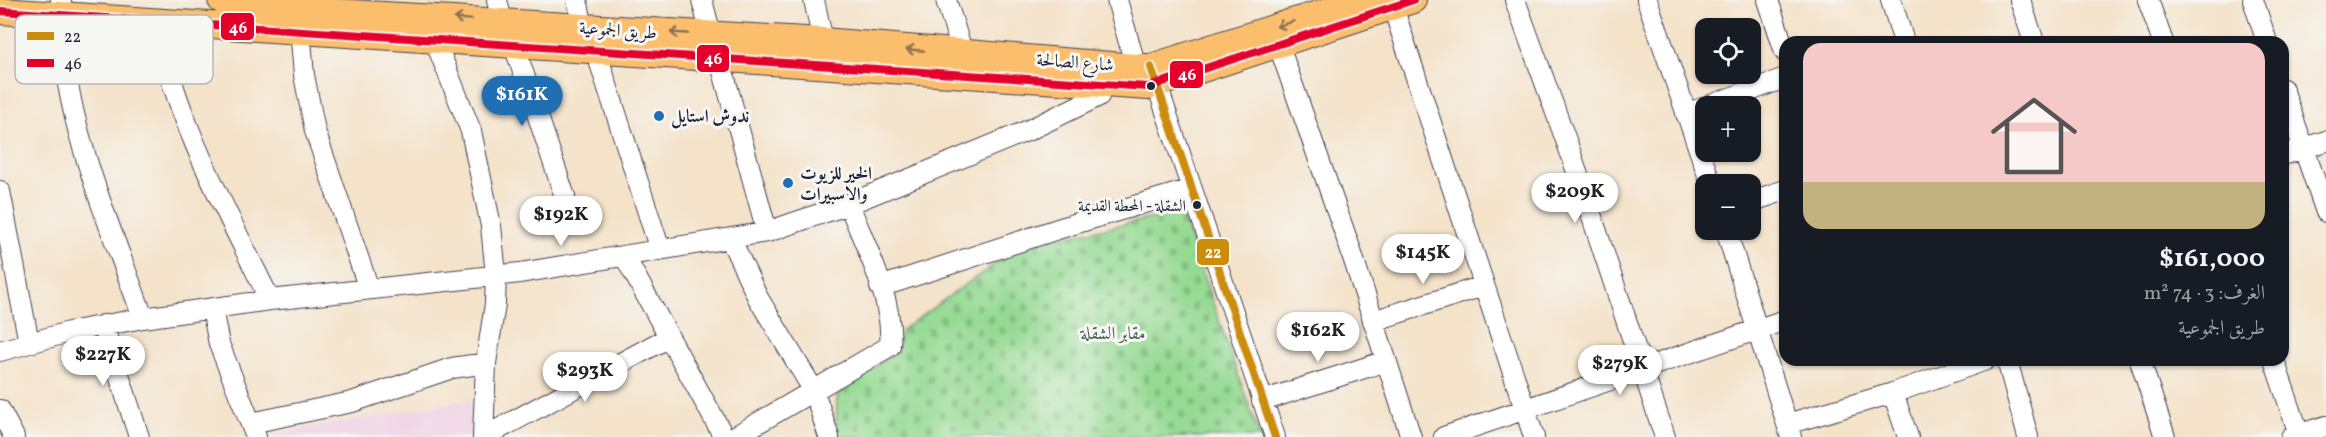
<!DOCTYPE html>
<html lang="ar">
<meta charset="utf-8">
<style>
body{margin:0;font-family:Vollkorn,Amiri,serif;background:#242831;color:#f1f3f6;direction:rtl;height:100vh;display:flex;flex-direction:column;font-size:22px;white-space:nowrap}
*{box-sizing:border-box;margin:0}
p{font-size:20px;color:#9ea1a6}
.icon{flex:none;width:33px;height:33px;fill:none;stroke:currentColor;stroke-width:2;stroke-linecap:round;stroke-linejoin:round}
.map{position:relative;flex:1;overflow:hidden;direction:ltr}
.sheet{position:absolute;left:1779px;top:36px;width:510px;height:330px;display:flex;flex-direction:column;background:#171b24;border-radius:18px;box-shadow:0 2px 4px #0004;direction:rtl}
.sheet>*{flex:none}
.fabs{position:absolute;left:1695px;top:18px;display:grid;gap:12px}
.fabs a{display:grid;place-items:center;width:66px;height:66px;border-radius:12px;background:#171b24;box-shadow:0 2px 4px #0004;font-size:30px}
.price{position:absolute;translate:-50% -51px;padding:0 14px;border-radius:21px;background:#fff;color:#222;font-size:20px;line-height:39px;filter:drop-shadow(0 2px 3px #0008)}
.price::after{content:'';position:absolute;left:50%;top:36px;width:18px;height:14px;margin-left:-9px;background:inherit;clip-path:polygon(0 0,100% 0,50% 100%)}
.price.on{background:#1f6fb2;color:#fff}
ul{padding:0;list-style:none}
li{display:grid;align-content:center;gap:12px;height:318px;padding:0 24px}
li span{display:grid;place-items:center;height:186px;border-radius:18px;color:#555}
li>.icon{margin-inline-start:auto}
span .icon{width:108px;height:108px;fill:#fffc;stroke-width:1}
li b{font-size:26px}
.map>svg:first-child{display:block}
.built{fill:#f0d0e5}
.cemetery{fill:url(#cemetery-stones);stroke:#5c7e67;stroke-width:1.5}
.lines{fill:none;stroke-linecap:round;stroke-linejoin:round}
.minor-casing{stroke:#423f50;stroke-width:22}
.major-casing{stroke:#423f50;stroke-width:28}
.minor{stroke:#fff;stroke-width:20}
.major{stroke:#fabe6d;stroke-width:26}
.bus-1-casing{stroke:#f6f6f2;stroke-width:12}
.bus-2-casing{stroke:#f6f6f2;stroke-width:12}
.bus-1{stroke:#cc8c0c;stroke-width:8}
.bus-2{stroke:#e4002b;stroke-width:8}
.oneway{stroke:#8e7054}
.bus-dot{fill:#22223b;stroke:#f6f6f2;stroke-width:2}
.poi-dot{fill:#1f6fb2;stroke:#f6f6f2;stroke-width:2}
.labels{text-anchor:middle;stroke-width:6;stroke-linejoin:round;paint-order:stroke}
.bus-label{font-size:16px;fill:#22223b;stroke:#f6f6f2;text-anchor:end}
.street-label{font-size:18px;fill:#22223b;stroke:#f6f6f2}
.poi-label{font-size:18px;font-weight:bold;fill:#22223b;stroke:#f6f6f2;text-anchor:start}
.park-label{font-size:18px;fill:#445955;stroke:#f6f6f2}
.key{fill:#f6f6f2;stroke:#b6b6bb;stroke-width:1.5}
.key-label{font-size:16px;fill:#22223b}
.line-badge{stroke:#f6f6f2;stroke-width:2}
.badge-label{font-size:16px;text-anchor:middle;font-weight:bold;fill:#fff}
</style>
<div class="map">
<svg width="2326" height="437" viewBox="0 0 2326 437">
<defs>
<pattern id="cemetery-stones" width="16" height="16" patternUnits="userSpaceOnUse" patternTransform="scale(1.5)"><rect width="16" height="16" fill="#95da93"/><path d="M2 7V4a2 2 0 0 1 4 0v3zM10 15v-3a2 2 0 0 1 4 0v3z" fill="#80bb80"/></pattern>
</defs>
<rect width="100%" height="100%" fill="#f6f6f2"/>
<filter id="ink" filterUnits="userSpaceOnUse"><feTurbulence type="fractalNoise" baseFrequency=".0167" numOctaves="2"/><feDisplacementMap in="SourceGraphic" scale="12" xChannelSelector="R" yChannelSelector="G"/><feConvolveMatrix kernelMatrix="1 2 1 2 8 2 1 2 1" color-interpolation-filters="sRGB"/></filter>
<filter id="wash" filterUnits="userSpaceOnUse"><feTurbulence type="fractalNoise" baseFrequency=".008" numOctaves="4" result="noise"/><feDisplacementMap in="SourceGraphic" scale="24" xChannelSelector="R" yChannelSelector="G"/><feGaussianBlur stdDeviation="1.35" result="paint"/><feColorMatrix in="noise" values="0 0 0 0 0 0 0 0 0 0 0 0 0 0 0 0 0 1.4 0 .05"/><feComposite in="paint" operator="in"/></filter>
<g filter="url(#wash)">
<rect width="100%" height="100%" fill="#f4e2c9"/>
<path class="built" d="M471,399V437H267L266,435Z"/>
<path class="cemetery" d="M1181,212L1260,437H836L837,396L896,351L902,330L1020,246Z"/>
</g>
<g filter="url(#ink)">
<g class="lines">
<defs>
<path id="minor" d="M61,0C58,111 107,215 143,318
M497,0L502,22
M577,0L583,27
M702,0L711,35
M814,0L823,41
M946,0L963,54
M1117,0L1139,78
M1515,0L1571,154L1665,437
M1647,0L1711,184
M1768,0L1785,52
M1891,0L1904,42
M2020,0L2034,42
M2148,0L2163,42
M2253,0L2267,42
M1393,7L1534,437
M299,17L304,75L315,131L369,289
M156,22C177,123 225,208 270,300
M434,38L471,131L491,226L496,275L495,304L486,363L483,437
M514,45L565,197
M1279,46L1349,245L1411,437
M596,51L660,250
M720,60L767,232
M1153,73L1275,437
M2283,89L2326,212
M1686,114L1785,78
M2283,155L2326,141
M0,191L29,343
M1750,202L1785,190
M1726,230L1791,437
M731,240L758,298L814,391L829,437
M625,257L724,437
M880,287L1064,227L1191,189
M212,309L219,344L256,437
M1373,321L1483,286
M103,325L139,437
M0,351L69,332L143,318L270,300L520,273L767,232L849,204L1029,130L1099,96L1105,73
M2007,360L2028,437
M2140,360L2165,437
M2274,360L2300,437
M1893,393L1908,437
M1262,401L1386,361
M0,410L14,437
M251,423L352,402L452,368L486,363
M1787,424L1893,393L1986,360
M484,437L669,337
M734,437L890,346C894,299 865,247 849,204
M1444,437L1785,320
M2291,437L2326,426"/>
<path id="major" d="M221,0L299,10L823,41L1135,67H1151L1361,0
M0,11L1148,87L1413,0"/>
</defs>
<use href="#minor" class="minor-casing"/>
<use href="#major" class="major-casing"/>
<use href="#minor" class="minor"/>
<use href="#major" class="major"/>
<defs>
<path id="bus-1" d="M1151,67L1275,437"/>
<path id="bus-2" d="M0,11L1148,87L1413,0"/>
</defs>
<use href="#bus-1" class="bus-1-casing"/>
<use href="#bus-2" class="bus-2-casing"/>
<use href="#bus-1" class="bus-1"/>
<use href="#bus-2" class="bus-2"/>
</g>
<defs><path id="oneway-shaft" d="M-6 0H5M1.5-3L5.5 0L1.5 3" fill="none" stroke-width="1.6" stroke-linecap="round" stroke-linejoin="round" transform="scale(1.5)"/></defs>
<g class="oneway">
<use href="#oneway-shaft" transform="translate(463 19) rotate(-176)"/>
<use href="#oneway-shaft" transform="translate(1285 24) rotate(162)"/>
<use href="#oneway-shaft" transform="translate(679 33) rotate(-177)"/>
<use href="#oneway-shaft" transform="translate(915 50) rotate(-175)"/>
</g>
</g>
<g class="bus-dot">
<circle cx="1151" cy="86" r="5"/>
<circle cx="1197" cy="205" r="5"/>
</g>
<g class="poi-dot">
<circle cx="659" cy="116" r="6"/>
<circle cx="788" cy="183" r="6"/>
</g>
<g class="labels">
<g class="bus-label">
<text x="1186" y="211">الشقلة - المحطة القديمة</text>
</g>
<g class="street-label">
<text transform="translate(618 30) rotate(4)" y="6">طريق الجموعية</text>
<text transform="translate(1075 62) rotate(4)" y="6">شارع الصالحة</text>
</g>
<g class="poi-label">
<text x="671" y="122">ندوش استايل</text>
<text x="800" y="179">الخير للزيوت<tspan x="800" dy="21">والاسبيرات</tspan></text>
</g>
<g class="park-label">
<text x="1113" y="339">مقابر الشقلة</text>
</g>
</g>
<rect x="15" y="15" width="198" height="69" rx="9" class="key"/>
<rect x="27" y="32" width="27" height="8" fill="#cc8c0c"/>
<rect x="27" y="59" width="27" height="8" fill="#e4002b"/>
<g class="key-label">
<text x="64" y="42">22</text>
<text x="64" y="69">46</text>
</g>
<g class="line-badge">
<rect x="220" y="12" width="35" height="29" rx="6" fill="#e4002b"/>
<rect x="696" y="44" width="34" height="29" rx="6" fill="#e4002b"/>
<rect x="1169" y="60" width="35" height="29" rx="6" fill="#e4002b"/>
<rect x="1196" y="238" width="34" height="28" rx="6" fill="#cc8c0c"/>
</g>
<g class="badge-label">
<text x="238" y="33">46</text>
<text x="713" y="64">46</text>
<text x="1187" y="80">46</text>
<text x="1213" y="258">22</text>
</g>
</svg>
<div class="fabs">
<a><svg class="icon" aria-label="locate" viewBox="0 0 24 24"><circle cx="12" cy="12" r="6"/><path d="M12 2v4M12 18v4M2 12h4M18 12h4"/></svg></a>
<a>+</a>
<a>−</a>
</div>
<b class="price on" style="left:522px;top:127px">$161K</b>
<b class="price" style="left:1575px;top:224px">$209K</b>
<b class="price" style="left:561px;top:247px">$192K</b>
<b class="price" style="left:1423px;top:285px">$145K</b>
<b class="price" style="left:1318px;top:363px">$162K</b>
<b class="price" style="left:103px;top:387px">$227K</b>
<b class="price" style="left:1620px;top:396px">$279K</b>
<b class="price" style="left:585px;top:403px">$293K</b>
<section class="sheet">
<ul>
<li><span style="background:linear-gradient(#f6c9c9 75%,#c2b280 0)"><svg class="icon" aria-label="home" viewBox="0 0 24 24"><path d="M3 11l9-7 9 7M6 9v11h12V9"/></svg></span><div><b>$161,000</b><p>الغرف: 3 · 74 m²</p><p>طريق الجموعية</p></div></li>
</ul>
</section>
</div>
